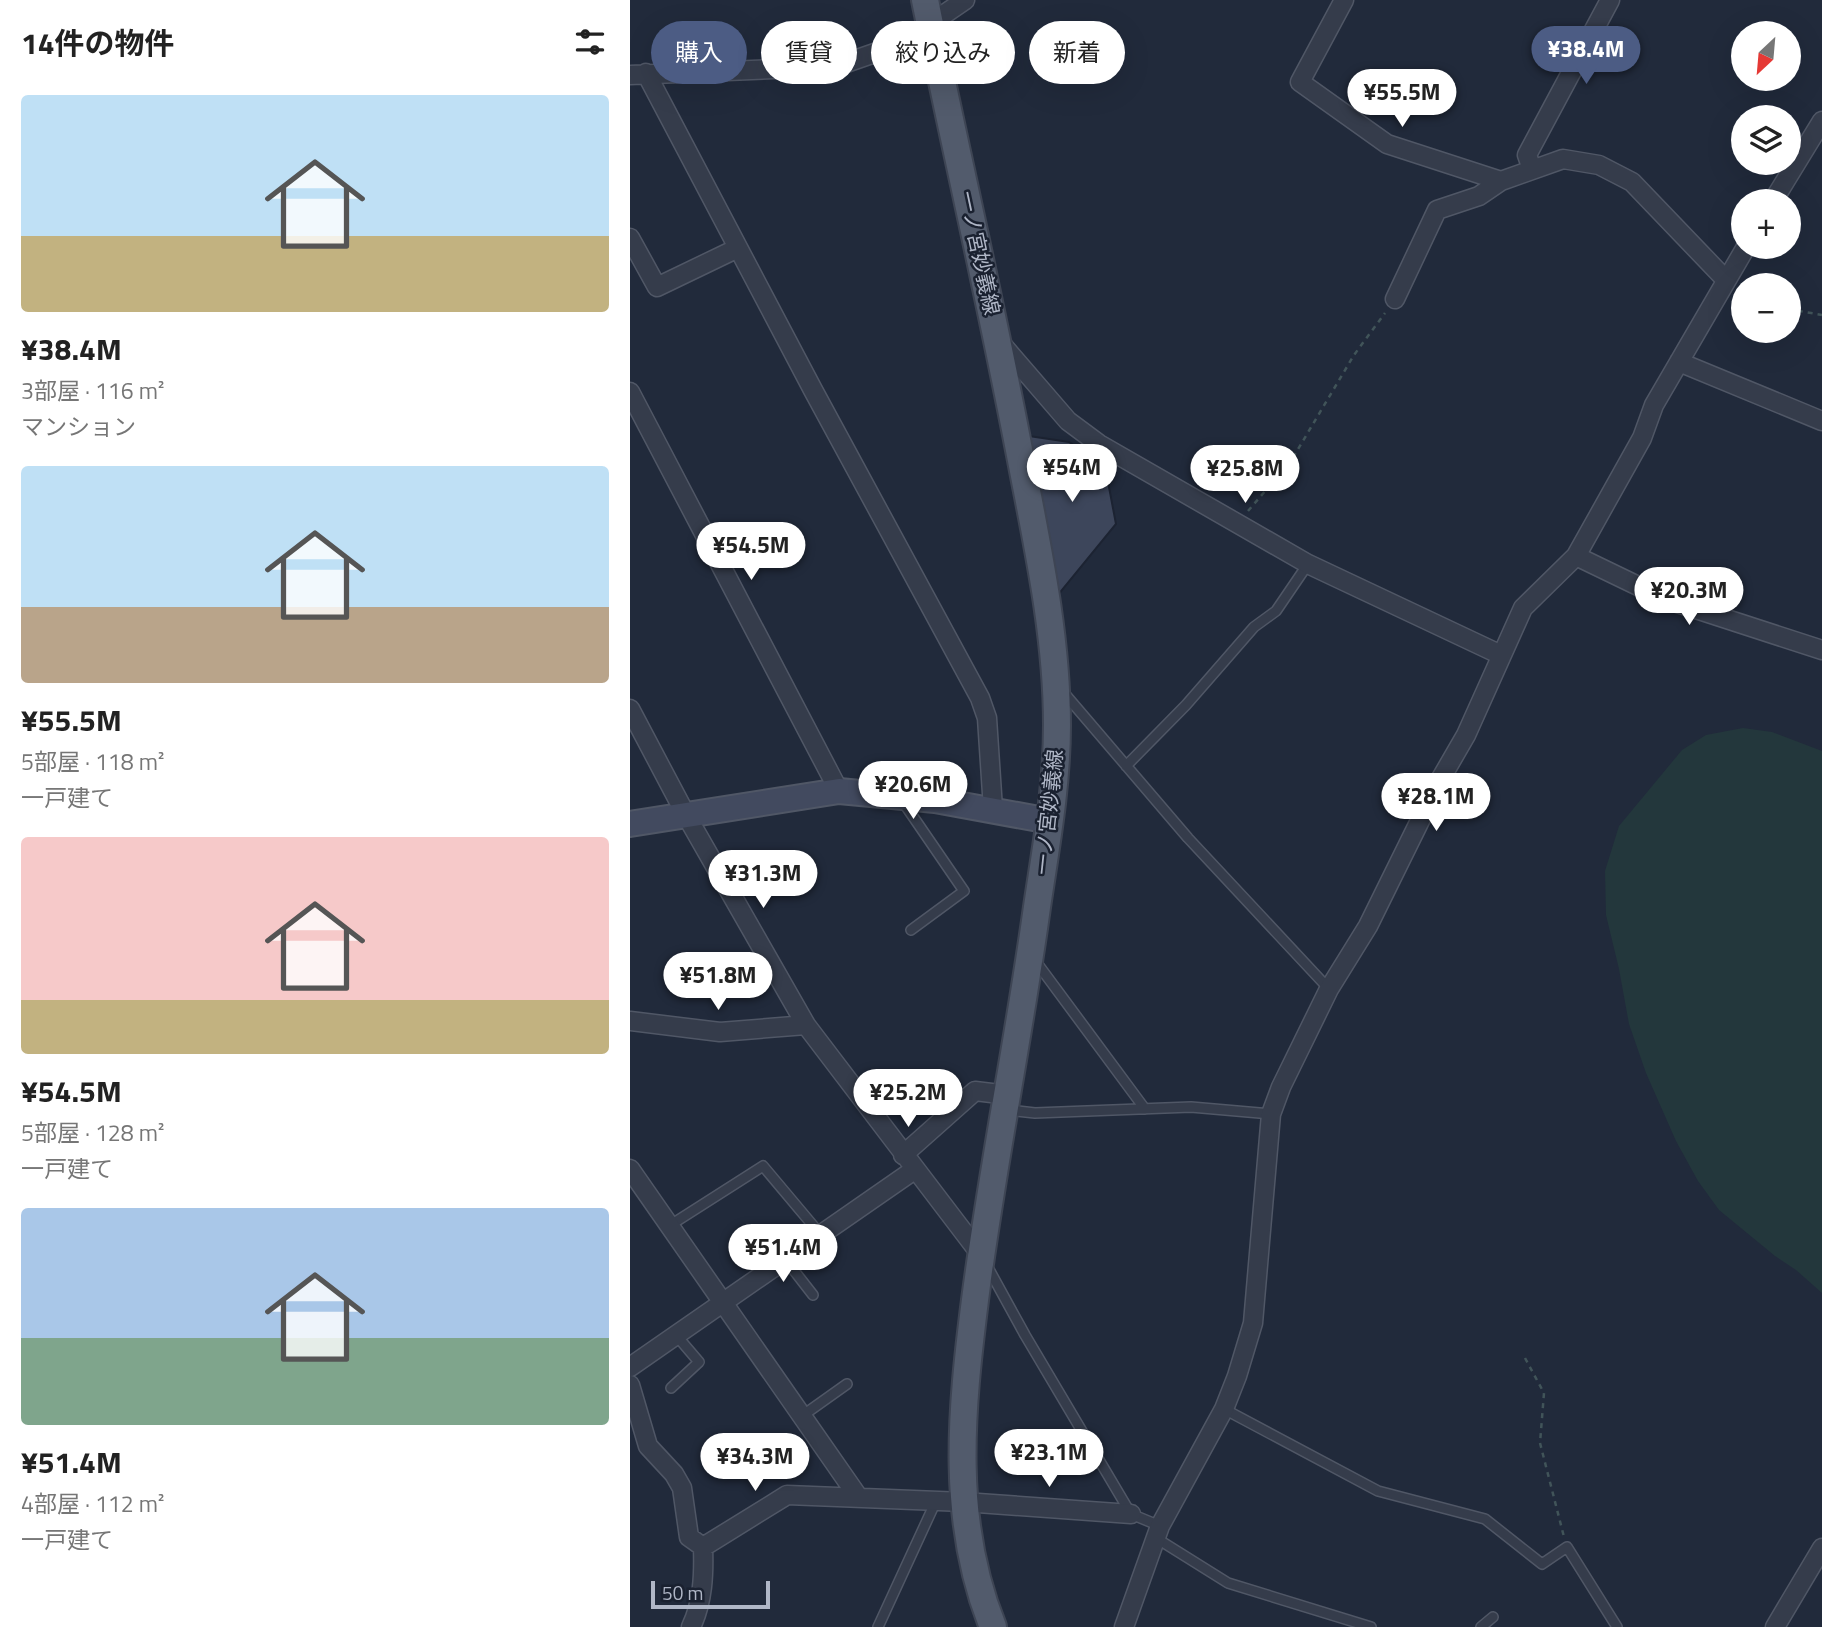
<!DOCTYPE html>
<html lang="ja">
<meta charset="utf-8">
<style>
body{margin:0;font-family:"Titillium Web","Noto Sans JP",sans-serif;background:#f6f6f6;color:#222;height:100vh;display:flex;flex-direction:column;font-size:26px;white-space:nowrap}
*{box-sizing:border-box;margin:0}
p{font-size:23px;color:#767676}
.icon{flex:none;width:38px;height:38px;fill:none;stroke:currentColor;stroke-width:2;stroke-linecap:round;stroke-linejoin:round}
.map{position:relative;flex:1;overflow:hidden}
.drawer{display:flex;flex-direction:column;background:#fff;width:630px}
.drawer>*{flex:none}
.hud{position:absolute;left:21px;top:21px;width:665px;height:63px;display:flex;gap:14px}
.needle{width:46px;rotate:206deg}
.fabs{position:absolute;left:1101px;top:21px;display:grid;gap:14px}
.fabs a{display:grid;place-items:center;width:70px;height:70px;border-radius:50%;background:#fff;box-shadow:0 7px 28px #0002;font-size:35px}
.scale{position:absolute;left:21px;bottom:18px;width:119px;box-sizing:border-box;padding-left:7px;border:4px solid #b0b7c7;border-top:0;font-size:19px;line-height:24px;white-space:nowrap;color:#b0b7c7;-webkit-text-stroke:5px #1a2130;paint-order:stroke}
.price{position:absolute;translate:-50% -60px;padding:0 16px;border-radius:24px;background:#fff;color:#222;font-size:23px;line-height:46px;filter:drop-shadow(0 2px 4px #0008)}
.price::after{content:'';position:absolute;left:50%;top:42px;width:21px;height:16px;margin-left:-10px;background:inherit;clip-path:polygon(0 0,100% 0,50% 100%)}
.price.on{background:#4c5c84;color:#fff}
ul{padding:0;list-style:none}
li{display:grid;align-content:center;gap:14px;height:371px;padding:0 21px}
li span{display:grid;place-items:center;height:217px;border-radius:7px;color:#555}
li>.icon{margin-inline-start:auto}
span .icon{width:126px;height:126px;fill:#fffc;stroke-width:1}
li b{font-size:30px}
h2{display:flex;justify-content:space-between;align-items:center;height:84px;padding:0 21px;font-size:30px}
.chip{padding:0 24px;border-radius:32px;background:#fff;box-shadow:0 7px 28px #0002;font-size:24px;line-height:63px}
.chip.on{background:#4c5c84;color:#fff}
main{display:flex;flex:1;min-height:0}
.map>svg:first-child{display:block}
.green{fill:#23373c}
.building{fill:#3d465b;stroke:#1c2332;stroke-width:2}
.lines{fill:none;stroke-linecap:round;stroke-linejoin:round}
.lane-casing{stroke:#505766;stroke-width:12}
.street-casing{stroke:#505766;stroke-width:21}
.secondary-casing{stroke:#505766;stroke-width:28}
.primary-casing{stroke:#3e4554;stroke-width:30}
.path{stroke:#415459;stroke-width:2.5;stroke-dasharray:5 5;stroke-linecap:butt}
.lane{stroke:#353c4b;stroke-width:9}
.street{stroke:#353c4b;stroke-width:18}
.secondary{stroke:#424a5f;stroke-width:24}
.primary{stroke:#525b6c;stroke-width:26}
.labels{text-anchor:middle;stroke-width:5;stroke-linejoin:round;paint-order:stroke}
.street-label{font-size:21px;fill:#b0b7c7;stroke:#1a2130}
</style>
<main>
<section class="drawer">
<h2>14件の物件<svg class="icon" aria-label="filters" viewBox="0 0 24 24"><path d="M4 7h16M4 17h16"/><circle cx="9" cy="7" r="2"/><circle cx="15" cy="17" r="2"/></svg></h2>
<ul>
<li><span style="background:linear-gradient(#bfe0f5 65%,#c2b280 0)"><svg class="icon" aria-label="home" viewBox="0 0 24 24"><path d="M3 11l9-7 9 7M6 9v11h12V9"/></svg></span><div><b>¥38.4M</b><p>3部屋 · 116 m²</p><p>マンション</p></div></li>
<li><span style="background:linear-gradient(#bfe0f5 65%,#b9a48a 0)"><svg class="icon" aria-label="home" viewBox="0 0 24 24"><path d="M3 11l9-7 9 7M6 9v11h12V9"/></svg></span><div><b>¥55.5M</b><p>5部屋 · 118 m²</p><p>一戸建て</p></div></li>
<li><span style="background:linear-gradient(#f6c9c9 75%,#c2b280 0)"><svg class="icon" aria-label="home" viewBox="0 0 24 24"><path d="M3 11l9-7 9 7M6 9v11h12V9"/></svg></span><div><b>¥54.5M</b><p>5部屋 · 128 m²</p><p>一戸建て</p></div></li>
<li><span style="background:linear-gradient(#a9c7e8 60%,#7fa58c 0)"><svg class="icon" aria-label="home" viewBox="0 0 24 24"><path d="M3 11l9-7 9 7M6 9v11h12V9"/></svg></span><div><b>¥51.4M</b><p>4部屋 · 112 m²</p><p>一戸建て</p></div></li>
</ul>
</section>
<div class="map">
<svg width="1192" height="1627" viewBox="0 0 1192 1627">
<rect width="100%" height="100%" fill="#212a3b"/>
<path class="green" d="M1113,728L1142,732L1192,751V1293L1166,1270L1145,1256L1089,1210L1068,1181L1046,1141L1016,1073L999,1024L989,969L976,915L975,871L989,826L1052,750L1076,735Z"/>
<path class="building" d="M399,436L439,442L475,466L486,524L428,595Z"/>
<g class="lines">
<defs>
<path id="lane" d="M434,693L558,838L699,989
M496,766L556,705L624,627L646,611L678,564
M273,802L334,891L281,930
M404,959L515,1109
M378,1110L405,1113L561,1107L641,1114
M39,1226L133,1166L191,1235
M155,1259L183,1295
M356,1264L395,1335L501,1514L530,1526
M41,1388L69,1362L46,1335
M594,1409L748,1491L855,1519L912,1564L937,1547L987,1627
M172,1416L217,1384
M526,1538L598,1583L741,1627
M248,1627L306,1501
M851,1627L863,1617"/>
<path id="street" d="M714,0L670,82L757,144L871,181
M300,24L335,0
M16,73L183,390L350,698L357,718L363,809
M0,75L193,67L216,63L302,33
M902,169L897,155L980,0
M1143,201L1192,121
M0,238L27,287L108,248
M765,299L807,210L849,196L871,181L933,159L969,165L1002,182L1096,280
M369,341L438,421L469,444L678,564L871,655
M1049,362L1192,421
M0,392L209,791
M946,556L1035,599L1192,650
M0,709L56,815L176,1025L351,1255
M0,1021L90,1032L176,1025
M273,1155L345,1091L378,1095
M0,1169L229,1498
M0,1367L284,1170
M0,1385L18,1446L44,1474L52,1488L59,1537L73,1547L157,1495L334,1502L501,1514
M61,1627C73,1602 74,1574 73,1547
M494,1627L530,1526L594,1409L607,1376L623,1323L641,1114L651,1087L699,989L738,926L810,780L836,735L893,608L946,556L1012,438L1024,405L1116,247
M1145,1627L1192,1548"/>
<path id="secondary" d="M0,824L209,791L305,800L420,821"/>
<path id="primary" d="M295,0C326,152 361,303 390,455C407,544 427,634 427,725C427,787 416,846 407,907C389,1038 362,1168 345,1300C331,1410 320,1521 363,1627"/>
</defs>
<use href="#lane" class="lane-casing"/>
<use href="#street" class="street-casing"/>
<use href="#secondary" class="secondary-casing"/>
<use href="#primary" class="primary-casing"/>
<path class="path" d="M1102,303L1113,305
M1158,309L1192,315
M618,511L661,461L724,355L755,313
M895,1358L914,1393L910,1443L934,1537"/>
<use href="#lane" class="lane"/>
<use href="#street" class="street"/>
<use href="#secondary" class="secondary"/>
<use href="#primary" class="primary"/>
</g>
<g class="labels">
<g class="street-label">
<text transform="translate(349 253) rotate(78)" y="7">一ノ宮妙義線</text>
<text transform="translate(419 812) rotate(-84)" y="7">一ノ宮妙義線</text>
</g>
</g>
</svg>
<div class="fabs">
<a><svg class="needle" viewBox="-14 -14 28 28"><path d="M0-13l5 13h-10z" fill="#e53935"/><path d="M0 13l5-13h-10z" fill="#767676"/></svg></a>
<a><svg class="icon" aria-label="layers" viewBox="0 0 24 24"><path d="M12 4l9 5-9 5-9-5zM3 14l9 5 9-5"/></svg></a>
<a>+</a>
<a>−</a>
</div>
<div class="scale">50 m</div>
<b class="price on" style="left:956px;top:86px">¥38.4M</b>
<b class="price" style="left:772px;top:129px">¥55.5M</b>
<b class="price" style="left:442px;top:504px">¥54M</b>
<b class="price" style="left:615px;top:505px">¥25.8M</b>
<b class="price" style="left:121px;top:582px">¥54.5M</b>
<b class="price" style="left:1059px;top:627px">¥20.3M</b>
<b class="price" style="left:283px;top:821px">¥20.6M</b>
<b class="price" style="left:806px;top:833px">¥28.1M</b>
<b class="price" style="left:133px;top:910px">¥31.3M</b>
<b class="price" style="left:88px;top:1012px">¥51.8M</b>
<b class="price" style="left:278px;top:1129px">¥25.2M</b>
<b class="price" style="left:153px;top:1284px">¥51.4M</b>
<b class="price" style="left:419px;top:1489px">¥23.1M</b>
<b class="price" style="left:125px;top:1493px">¥34.3M</b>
<div class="hud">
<a class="chip on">購入</a>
<a class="chip">賃貸</a>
<a class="chip">絞り込み</a>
<a class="chip">新着</a>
</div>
</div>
</main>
